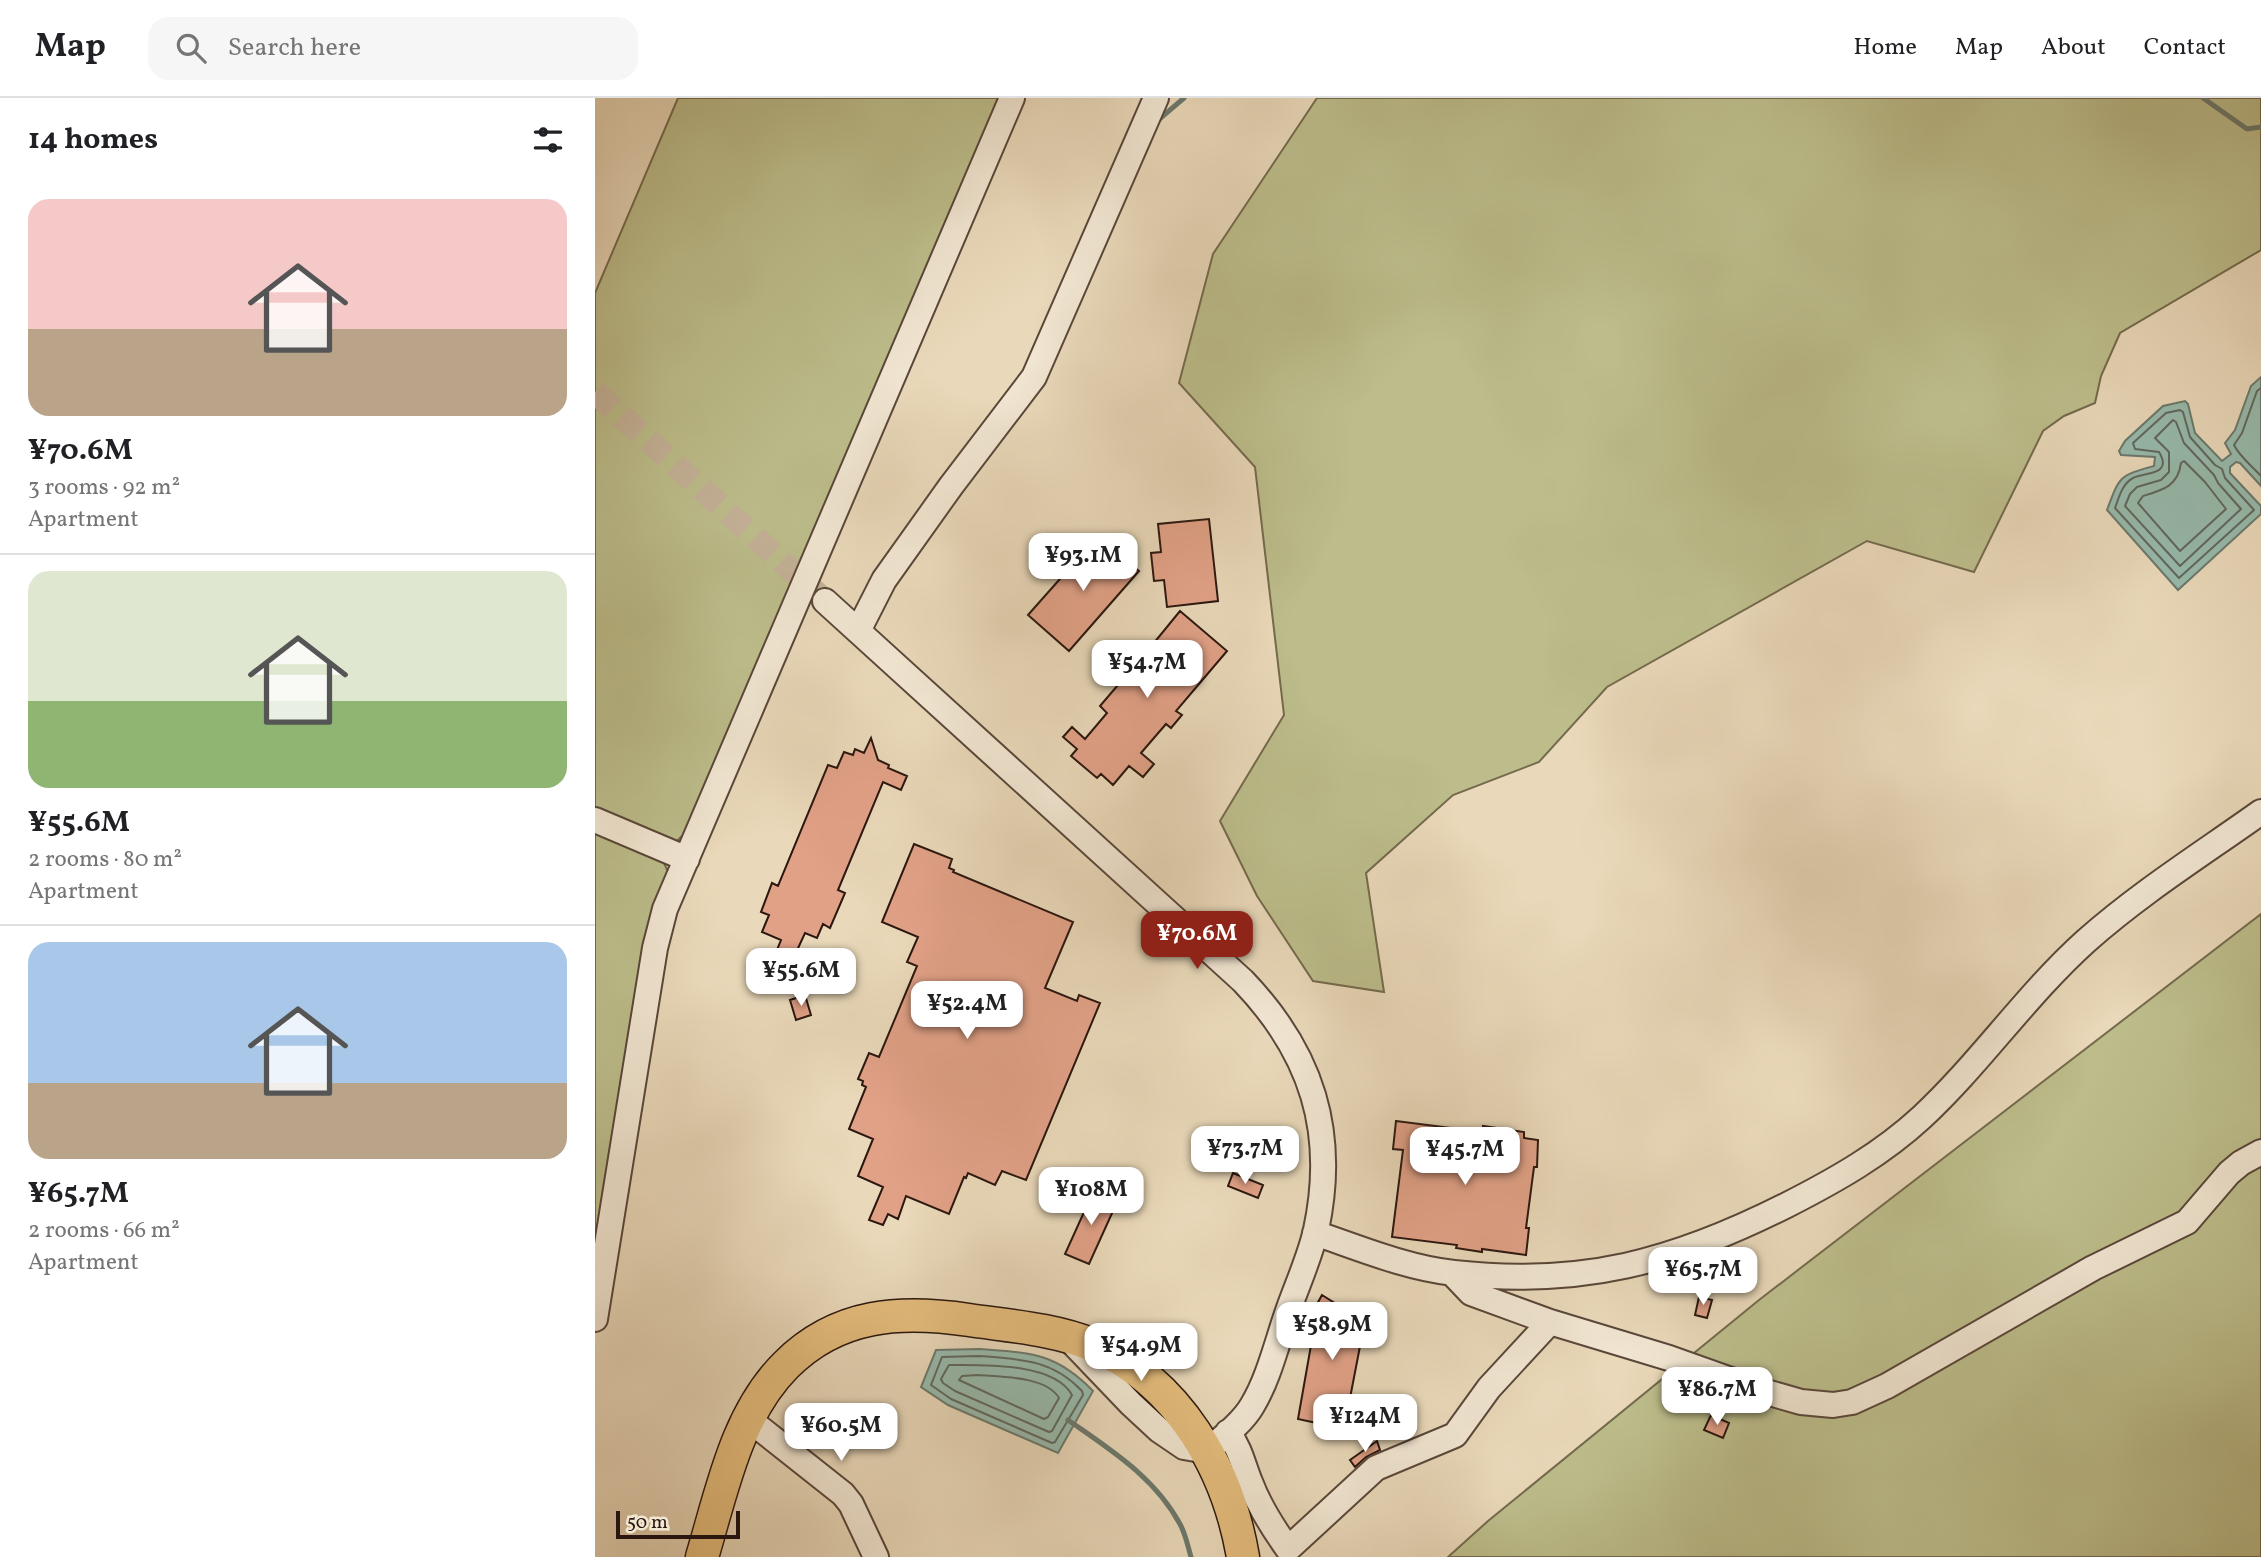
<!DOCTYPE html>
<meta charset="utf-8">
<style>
body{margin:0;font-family:Vollkorn,serif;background:#f6f6f6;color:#202124;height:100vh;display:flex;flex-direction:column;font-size:26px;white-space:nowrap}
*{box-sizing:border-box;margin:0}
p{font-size:23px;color:#757577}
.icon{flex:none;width:38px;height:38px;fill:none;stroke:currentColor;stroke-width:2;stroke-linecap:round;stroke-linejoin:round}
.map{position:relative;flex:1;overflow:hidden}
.drawer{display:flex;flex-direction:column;background:#fff;width:595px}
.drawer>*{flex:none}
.scale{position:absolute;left:21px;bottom:18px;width:124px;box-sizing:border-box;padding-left:7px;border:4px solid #2b170f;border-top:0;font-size:19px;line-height:24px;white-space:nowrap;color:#2b170f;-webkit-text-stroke:5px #f1e6d2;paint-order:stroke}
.price{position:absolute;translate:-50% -60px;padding:0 16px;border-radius:14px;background:#fff;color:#222;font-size:23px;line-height:46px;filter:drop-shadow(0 2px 4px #0008)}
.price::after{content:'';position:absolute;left:50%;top:42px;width:21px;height:16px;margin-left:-10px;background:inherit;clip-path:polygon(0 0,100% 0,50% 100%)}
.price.active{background:#8f2418;color:#fff}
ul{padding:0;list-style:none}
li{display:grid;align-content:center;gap:14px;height:371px;padding:0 28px}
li+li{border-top:2px solid #e0e0e0}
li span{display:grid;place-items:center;height:217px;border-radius:21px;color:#555}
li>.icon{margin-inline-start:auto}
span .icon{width:126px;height:126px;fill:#fffc;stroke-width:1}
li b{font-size:30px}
h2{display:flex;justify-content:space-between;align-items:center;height:84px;padding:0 28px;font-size:30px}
header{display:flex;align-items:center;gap:42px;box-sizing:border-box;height:98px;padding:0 35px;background:#fff;border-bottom:2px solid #e0e0e0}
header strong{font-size:33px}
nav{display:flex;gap:38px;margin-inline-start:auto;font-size:24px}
.search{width:490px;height:63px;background:#f6f6f6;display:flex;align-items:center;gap:18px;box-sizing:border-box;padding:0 24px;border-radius:21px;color:#757577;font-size:26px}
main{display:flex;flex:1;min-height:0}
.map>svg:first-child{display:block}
.green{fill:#bcbd8b;stroke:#746a4d;stroke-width:2}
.water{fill:#97baac;stroke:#6c796d;stroke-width:2}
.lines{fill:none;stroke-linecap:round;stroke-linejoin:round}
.shore{stroke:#61685e;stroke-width:2}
.stream{stroke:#6c796d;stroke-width:5}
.building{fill:#e1a187;stroke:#2b170f;stroke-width:2}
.minor-tunnel{stroke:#c3b197;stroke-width:24;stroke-dasharray:24 12;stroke-linecap:butt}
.minor-casing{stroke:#5a473a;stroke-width:28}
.major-casing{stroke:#2b170f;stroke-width:35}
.minor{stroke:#f1e6d2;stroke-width:24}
.major{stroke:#e4bc7c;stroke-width:32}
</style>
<header>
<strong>Map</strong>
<div class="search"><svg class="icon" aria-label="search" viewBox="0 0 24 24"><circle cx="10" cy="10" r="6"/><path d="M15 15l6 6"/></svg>Search here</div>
<nav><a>Home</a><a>Map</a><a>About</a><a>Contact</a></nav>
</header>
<main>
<section class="drawer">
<h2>14 homes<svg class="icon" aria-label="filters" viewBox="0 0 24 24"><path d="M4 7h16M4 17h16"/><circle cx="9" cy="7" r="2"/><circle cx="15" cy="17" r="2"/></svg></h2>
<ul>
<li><span style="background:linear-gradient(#f6c9c9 60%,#b9a48a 0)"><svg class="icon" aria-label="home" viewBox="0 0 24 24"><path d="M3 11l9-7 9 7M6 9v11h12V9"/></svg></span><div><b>¥70.6M</b><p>3 rooms · 92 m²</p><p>Apartment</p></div></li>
<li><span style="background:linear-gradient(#dfe7d0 60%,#8fb573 0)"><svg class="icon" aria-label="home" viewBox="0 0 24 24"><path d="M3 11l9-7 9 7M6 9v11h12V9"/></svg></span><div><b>¥55.6M</b><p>2 rooms · 80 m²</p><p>Apartment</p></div></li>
<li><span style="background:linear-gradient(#a9c7e8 65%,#b9a48a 0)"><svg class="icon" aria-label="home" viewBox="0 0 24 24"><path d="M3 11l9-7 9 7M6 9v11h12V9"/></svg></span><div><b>¥65.7M</b><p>2 rooms · 66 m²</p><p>Apartment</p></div></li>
</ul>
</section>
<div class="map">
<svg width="1666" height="1459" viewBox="0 0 1666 1459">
<rect width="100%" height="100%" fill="#e9d8b9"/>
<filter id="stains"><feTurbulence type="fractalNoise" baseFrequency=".00286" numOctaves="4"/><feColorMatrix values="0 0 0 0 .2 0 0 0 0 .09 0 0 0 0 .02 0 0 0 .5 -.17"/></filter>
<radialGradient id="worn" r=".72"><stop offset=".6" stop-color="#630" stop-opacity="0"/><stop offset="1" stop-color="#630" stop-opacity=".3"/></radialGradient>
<path class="green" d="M83,0H409L94,731L82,743L72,746L0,716V195Z
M722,0H1666V152L1525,235L1506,278L1500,305L1469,318L1448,333L1379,474L1272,443L1012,589L944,664L858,697L771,775L789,894L718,883L662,798L625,723L689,617L660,369L584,285L618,156Z
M0,727L67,760L73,774L0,1162Z
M1666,816V1459H853L893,1423L1164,1202Z"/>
<path class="water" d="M1666,279V388L1645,365L1641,364L1635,369V375L1666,408V416L1583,492L1512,412C1525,377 1524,378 1559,368L1560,359L1526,357L1524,353L1530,343L1568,308L1590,303L1593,306L1600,335L1627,363L1636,356L1630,345L1640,332L1656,288Z
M384,1251C435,1255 460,1254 498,1293L463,1355L353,1307L326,1289L341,1252Z"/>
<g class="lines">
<path class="shore" d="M1666,290L1662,293L1647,335L1639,347C1645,359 1656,367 1666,378
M1585,312L1588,314L1595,339L1620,367L1627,371L1630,380L1659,412L1584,480L1520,410C1524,399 1527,386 1538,380C1551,374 1578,377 1564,354L1540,351L1538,345L1571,315Z
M1578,322L1581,324L1589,345L1619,377L1623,385L1646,411L1585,468L1530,408L1535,396L1542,389L1566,382L1574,374V354L1560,340Z
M1589,363L1610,384L1631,411L1585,453L1543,405L1548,398C1568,392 1583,388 1586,365Z
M384,1258C424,1261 457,1261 487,1293L488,1297L460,1344L457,1345L356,1301L336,1287L347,1259Z
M354,1267C387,1267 459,1264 477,1297L457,1333L454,1334L360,1293L348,1285L346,1281Z
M383,1277C406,1279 451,1278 464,1300L453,1319L449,1321L364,1282L367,1278Z"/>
<path class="stream" d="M1608,0L1652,31L1666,29
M562,23L589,0
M473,1322C516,1352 561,1380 586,1428C591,1438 593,1449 596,1459"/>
</g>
<path class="building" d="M614,421L623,503L572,509L569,482L559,483L556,455L566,454L563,426Z
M503,438L544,473L474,553L433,517Z
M585,513L632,553L581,613L587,617L576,630L571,626L546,655L559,666L548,679L534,668L518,687L506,676L502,680L476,658L482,651L468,639L477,629L490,641L512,615L505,608L529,580L527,578L544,557L552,549L554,551Z
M276,640L283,662L294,667L293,670L312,678L306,692L288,684L243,792L250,795L235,830L228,826L222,840L210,835L199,859L182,852L186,842L167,834L174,817L166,814L177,785L183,788L233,667L242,670L249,654L258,657L260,651L269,655Z
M319,746L357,761L354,770L359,772L358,774L478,824L450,890L482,903L484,897L505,905L431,1082L407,1073L400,1087L373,1075L371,1080L369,1079L354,1116L311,1098L303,1121L293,1116L288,1127L274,1122L288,1089L263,1078L278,1041L254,1031L271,989L267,987L268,983L263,981L274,955L284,959L322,868L312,864L323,839L287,824Z
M210,897L216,917L201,922L195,902Z
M801,1023L887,1034L888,1028L929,1034V1040L943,1042L942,1069H939L931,1130H934L931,1157L887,1151V1154L861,1150L862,1147L797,1139L808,1052L798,1051Z
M638,1075L668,1087L663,1100L633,1088Z
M499,1092L523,1102L494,1166L470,1156Z
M727,1197L743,1207L772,1212L750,1326L732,1323L731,1327L703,1321L721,1219L716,1217Z
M1104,1199L1117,1202L1112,1220L1100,1217Z
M1116,1317L1134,1325L1128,1340L1109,1332Z
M782,1343L785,1352L771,1359L760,1369L755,1362Z"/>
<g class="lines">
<path class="minor-tunnel" d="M0,294L230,503"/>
<defs>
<path id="minor" d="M230,503L648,883C717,955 742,1034 721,1132C715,1159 702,1187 693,1213C682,1244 674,1280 657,1308C647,1325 627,1340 612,1353L589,1349L564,1332L536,1306L472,1239
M263,533L289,482L356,388L439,279L561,0
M0,722L92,761
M720,1135C764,1150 812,1170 859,1175C987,1189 1079,1164 1192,1107C1241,1082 1287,1056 1327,1019C1386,964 1431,897 1491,843C1545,795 1607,756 1666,714
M857,1175L876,1195L955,1224L1074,1260L1164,1292L1206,1304L1238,1307L1257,1304L1292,1288L1498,1170L1592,1124L1634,1075L1646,1065L1666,1054
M0,1221L60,850L70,811L417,0
M152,1320L248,1396L256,1406L281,1459
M633,1334C646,1353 647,1364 655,1384C664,1408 678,1430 693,1451L781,1370L860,1337L894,1290L955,1224"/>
<path id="major" d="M107,1459C127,1393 141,1317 191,1267C243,1215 306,1212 374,1222C415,1228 459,1231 498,1247C584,1284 633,1371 648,1459"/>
</defs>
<use href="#minor" class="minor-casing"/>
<use href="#major" class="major-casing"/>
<use href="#minor" class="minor"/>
<use href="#major" class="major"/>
</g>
<rect width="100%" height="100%" filter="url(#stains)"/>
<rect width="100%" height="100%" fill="url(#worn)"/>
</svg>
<div class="scale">50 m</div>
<b class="price" style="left:488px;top:495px">¥93.1M</b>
<b class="price" style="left:552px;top:602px">¥54.7M</b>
<b class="price active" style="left:602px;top:873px">¥70.6M</b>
<b class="price" style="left:206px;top:910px">¥55.6M</b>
<b class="price" style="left:372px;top:943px">¥52.4M</b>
<b class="price" style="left:650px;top:1088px">¥73.7M</b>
<b class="price" style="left:870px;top:1089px">¥45.7M</b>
<b class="price" style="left:496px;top:1129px">¥108M</b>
<b class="price" style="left:1108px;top:1209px">¥65.7M</b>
<b class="price" style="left:737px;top:1264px">¥58.9M</b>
<b class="price" style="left:546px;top:1285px">¥54.9M</b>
<b class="price" style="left:1122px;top:1329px">¥86.7M</b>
<b class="price" style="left:770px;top:1356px">¥124M</b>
<b class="price" style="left:246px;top:1365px">¥60.5M</b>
</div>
</main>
